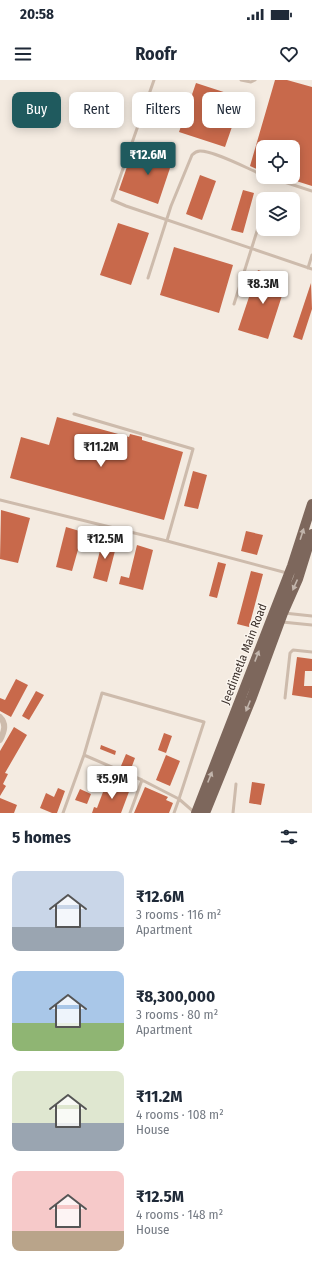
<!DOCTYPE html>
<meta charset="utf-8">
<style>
body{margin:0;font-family:"Fira Sans Condensed",sans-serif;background:#f2f2f3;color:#1f2937;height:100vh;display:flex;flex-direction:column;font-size:15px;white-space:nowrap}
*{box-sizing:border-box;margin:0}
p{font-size:13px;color:#747a83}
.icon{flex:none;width:22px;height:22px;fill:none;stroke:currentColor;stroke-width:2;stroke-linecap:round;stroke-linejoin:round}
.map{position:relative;height:733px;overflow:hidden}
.panel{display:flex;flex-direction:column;background:#fff;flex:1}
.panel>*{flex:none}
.top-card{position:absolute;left:12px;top:12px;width:288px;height:36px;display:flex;gap:8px}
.fabs{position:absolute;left:256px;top:60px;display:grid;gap:8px}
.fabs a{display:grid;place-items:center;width:44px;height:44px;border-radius:8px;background:#fff;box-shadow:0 2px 10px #0003;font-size:20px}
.price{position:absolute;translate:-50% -34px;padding:0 9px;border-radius:4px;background:#fff;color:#222;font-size:13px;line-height:26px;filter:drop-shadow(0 1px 2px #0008)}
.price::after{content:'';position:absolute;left:50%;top:24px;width:12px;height:9px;margin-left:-6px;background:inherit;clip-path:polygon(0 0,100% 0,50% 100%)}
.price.active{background:#1f5a5e;color:#fff}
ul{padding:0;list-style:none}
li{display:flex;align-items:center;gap:12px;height:100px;padding:0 12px}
li span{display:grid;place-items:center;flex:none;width:112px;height:80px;border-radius:8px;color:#555}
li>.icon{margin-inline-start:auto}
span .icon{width:48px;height:48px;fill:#fffc;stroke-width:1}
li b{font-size:17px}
h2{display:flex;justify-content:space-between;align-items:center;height:48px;padding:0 12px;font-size:17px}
.tag{padding:0 14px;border-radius:8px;background:#fff;box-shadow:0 2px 10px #0003;font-size:14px;line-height:36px}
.tag.active{background:#1f5a5e;color:#fff}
.status{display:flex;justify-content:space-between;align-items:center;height:28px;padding:0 20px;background:#fff;direction:ltr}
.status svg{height:11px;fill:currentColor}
header{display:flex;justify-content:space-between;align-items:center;height:52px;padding:0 12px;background:#fff;font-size:18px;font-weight:700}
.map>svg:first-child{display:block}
.building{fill:#c8694b}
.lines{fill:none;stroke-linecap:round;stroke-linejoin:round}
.lane{stroke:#cdbbac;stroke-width:3}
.street{stroke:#cdbbac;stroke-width:6}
.primary{stroke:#7d675c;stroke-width:10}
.oneway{fill:#c2b5ac}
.labels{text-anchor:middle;stroke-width:3;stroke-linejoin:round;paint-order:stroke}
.street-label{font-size:12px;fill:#3b302b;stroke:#fbf5ee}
</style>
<div class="status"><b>20:58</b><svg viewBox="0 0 49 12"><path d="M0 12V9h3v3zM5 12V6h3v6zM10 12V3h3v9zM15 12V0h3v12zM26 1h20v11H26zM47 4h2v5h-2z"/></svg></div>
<header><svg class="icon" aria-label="menu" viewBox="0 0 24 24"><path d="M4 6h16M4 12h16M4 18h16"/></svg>Roofr<svg class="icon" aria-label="heart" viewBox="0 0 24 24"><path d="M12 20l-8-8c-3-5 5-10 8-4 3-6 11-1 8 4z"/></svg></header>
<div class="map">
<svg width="312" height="733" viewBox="0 0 312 733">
<rect width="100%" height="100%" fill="#f4ebe1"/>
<path class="building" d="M275,0H287L312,7V106L293,100V67H263V92L250,86Z
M196,3L242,18L225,67L179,52Z
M149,67L174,76L158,124L119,110L130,78L144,83Z
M200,95L216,101L202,140L186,134Z
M243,110L254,113L243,153L231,150Z
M118,143L149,153L131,205L100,195Z
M174,167L233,185L219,233L160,215Z
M258,190L287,200L268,259L238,250Z
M311,203L312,229L302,260L293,257Z
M57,337L129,357L130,354L142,357V360L183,372L164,440L10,398L21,357L49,365Z
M193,391L207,395L198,429L184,426Z
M1,430L30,438L18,483L0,479Z
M66,447L83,452L72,491L56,487Z
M246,451L263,455L257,475L241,471Z
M103,459L117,463L107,502L93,498Z
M137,465L153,470L143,510L119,504L121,496L129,498Z
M218,482L226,484L217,518L209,516Z
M251,491L263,494L249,547L237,544Z
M297,577L312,579V591H305L304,606H312V618L292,615Z
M16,599L28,605L11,637L0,631V618L5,620Z
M36,611L44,615L29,640L22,636Z
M14,647L27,655L5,693L8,694L3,704L6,706L0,716V671Z
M164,653L172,656L166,673L158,670Z
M101,665L116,671L115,675L100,669Z
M126,674L135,678L132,686L135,687L133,691L121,686Z
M166,675L180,681L170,706L156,700Z
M252,702L265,704L261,725L249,723Z
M114,703L130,709L121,733H92L94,727L97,728L106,704L113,707Z
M145,707L168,717L166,720L173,723L169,733H134Z
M58,708L65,711L57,733H52L40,728L46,713L54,717Z
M80,709L91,714L87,724L75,720Z
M0,718L17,725L14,733H0Z"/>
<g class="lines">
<path class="lane" d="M154,0L112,120L126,126L312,189
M241,0L251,2L255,0
M269,97L312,111
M308,188L312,175
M148,198L171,126L192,75C194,73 196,71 200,71C215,71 248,89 263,95
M234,224L263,132
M74,334L193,369L167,461
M0,420L167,461L287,493
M284,533L312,536
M282,542L312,545
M285,618L290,573L293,570L312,572
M63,733L84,675L102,613L204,642L179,719L142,700L84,675
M130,733L142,700
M174,733L179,719L195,733
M233,733L236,704"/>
<path class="street" d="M0,637C7,644 4,652 0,660"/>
<path class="primary" d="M196,733L292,486L312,424
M205,733L252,617L283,533L298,499L312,454"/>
</g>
<defs><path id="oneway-solid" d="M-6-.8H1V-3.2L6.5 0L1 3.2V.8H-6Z"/></defs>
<g class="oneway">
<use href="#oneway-solid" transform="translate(302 454) rotate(-72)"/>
<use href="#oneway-solid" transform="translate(295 505) rotate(114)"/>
<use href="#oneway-solid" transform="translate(257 576) rotate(-69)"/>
<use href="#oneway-solid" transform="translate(248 626) rotate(112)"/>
<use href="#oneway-solid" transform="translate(210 697) rotate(-68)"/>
</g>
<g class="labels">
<g class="street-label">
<text transform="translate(244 574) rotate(-69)" y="4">Jeedimetla Main Road</text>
</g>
</g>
</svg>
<div class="fabs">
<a><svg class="icon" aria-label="locate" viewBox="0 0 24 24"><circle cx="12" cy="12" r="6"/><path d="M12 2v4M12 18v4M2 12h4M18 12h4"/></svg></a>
<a><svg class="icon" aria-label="layers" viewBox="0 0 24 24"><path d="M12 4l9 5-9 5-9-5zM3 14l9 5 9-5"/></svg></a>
</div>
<b class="price active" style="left:148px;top:96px">₹12.6M</b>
<b class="price" style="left:263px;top:225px">₹8.3M</b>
<b class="price" style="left:101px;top:388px">₹11.2M</b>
<b class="price" style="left:105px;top:480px">₹12.5M</b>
<b class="price" style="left:112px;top:720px">₹5.9M</b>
<div class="top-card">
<a class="tag active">Buy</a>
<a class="tag">Rent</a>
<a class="tag">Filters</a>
<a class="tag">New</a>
</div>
</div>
<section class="panel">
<h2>5 homes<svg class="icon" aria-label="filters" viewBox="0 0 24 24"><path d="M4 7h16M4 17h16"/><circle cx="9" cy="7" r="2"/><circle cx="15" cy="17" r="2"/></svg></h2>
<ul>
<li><span style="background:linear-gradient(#c9d6e8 70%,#9aa5b1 0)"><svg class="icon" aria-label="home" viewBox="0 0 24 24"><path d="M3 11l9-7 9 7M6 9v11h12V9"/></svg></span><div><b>₹12.6M</b><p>3 rooms · 116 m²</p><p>Apartment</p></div></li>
<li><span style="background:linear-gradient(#a9c7e8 65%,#8fb573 0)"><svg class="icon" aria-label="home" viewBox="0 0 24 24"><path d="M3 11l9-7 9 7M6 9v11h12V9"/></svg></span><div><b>₹8,300,000</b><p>3 rooms · 80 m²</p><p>Apartment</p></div></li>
<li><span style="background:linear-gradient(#dfe7d0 65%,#9aa5b1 0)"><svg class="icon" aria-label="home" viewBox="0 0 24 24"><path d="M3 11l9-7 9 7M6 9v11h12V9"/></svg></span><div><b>₹11.2M</b><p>4 rooms · 108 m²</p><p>House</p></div></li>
<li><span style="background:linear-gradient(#f6c9c9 75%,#b9a48a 0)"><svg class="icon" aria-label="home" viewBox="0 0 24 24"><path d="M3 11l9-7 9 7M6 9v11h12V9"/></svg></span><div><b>₹12.5M</b><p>4 rooms · 148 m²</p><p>House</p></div></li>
</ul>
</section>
